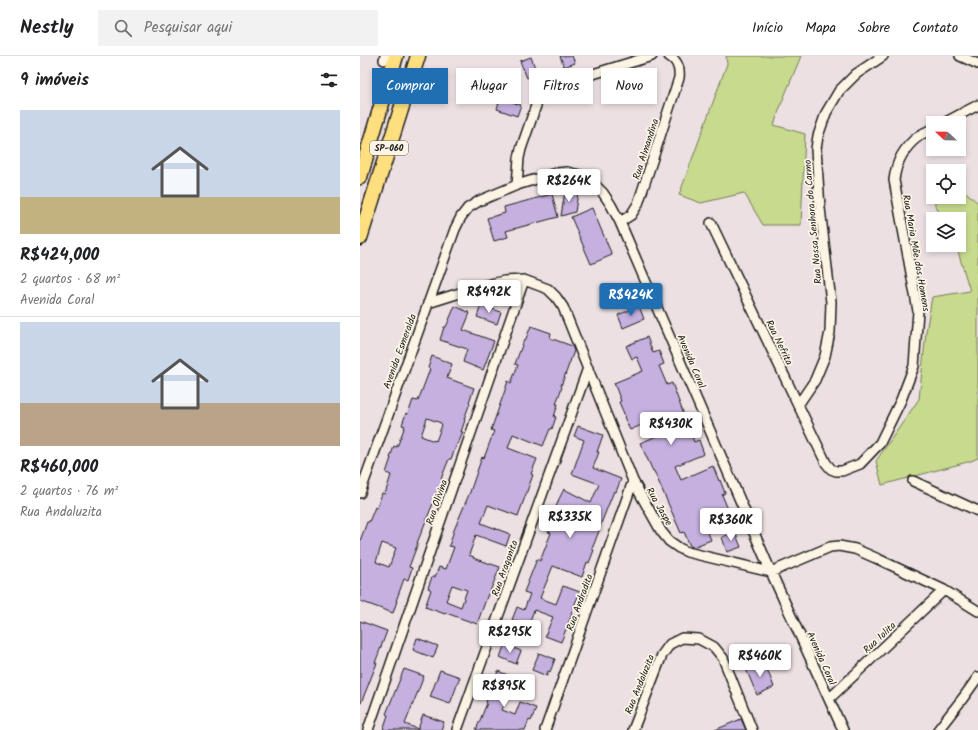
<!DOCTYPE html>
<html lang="pt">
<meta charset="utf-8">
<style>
body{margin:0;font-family:Kalam,sans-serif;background:#f2f2f2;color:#202124;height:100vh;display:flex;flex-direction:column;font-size:15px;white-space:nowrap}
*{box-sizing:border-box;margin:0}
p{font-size:13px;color:#757577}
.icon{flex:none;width:22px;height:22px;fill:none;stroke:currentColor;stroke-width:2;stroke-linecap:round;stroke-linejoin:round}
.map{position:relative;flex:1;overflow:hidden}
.drawer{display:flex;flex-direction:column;background:#fff;width:360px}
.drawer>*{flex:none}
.banner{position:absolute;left:12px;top:12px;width:380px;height:36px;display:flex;gap:8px}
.needle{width:26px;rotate:292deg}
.buttons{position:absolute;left:566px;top:60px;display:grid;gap:8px}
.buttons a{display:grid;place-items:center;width:40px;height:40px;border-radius:0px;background:#fff;box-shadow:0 2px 6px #0003;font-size:20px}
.price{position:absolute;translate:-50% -34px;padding:0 9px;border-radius:4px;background:#fff;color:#222;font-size:13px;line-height:26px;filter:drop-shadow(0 1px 2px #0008)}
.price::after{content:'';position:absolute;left:50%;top:24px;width:12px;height:9px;margin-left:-6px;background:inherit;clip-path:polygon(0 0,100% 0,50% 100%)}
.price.on{background:#1f6fb2;color:#fff}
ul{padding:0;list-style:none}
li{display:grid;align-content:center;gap:8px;height:212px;padding:0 20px}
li+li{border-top:1px solid #e0e0e0}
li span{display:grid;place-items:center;height:124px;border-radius:0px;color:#555}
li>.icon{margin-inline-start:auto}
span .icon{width:72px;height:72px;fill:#fffc;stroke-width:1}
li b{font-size:17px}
h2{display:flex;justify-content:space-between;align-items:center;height:48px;padding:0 20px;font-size:17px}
.chip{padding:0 14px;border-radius:0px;background:#fff;box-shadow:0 2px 6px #0003;font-size:14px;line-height:36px}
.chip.on{background:#1f6fb2;color:#fff}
header{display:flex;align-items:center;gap:24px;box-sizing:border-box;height:56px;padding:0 20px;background:#fff;border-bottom:1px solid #e0e0e0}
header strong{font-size:19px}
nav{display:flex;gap:22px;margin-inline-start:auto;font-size:14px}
.search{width:280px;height:36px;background:#f2f2f2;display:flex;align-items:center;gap:10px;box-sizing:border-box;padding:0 14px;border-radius:0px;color:#757577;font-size:15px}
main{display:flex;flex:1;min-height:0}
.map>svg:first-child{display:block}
.green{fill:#c8da8e;stroke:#727b55}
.building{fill:#c5b0df;stroke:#1c1c1c;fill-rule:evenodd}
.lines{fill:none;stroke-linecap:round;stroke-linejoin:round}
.minor-casing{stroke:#1c1c1c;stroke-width:12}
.highway-casing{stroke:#1c1c1c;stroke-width:17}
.minor{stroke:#fcf5e5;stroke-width:9}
.highway{stroke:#fedf80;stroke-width:14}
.labels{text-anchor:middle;stroke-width:3.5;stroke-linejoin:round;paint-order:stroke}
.shield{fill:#fcf5e5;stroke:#5f5d58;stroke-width:1}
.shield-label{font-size:9px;font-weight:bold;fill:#1c1c1c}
.street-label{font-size:10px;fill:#1c1c1c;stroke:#fcf5e5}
</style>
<header>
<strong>Nestly</strong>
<div class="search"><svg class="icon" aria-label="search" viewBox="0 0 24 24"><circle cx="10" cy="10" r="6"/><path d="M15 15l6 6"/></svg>Pesquisar aqui</div>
<nav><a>Início</a><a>Mapa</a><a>Sobre</a><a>Contato</a></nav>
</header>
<main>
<section class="drawer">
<h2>9 imóveis<svg class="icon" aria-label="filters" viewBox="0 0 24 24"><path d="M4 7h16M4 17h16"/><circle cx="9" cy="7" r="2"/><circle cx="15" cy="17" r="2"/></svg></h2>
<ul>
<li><span style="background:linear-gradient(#c9d6e8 70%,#c2b280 0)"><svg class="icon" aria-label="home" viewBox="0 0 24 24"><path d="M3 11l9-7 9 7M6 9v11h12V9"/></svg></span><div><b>R$424,000</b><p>2 quartos · 68 m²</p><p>Avenida Coral</p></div></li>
<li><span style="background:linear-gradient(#c9d6e8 65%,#b9a48a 0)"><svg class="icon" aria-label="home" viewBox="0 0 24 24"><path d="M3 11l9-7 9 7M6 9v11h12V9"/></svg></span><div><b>R$460,000</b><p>2 quartos · 76 m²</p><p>Rua Andaluzita</p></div></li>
</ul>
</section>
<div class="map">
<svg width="618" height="674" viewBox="0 0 618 674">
<rect width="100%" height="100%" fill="#ece0e3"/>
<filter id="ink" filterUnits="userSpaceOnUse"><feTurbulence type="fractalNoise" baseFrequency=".025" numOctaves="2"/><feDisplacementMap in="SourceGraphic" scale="8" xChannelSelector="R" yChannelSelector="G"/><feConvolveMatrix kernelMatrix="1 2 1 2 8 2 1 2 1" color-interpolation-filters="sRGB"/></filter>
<g filter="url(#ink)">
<path class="green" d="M366,0H441L422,46L414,69L445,78L441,169H403L384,137L341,147L319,139L367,8Z
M599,130L618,147V402L611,405L522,429L516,405L559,343L566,276L572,241L610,235L596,189H599V163H583L575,149L574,141H599Z"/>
<path class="building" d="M200,0H212L215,7L204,11Z
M171,1L177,17L167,22L160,5Z
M140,42L161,49L157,60L137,53Z
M205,135L218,137L215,156L201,160Z
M192,138L198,161L146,175L148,181L134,185L127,162L145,157L144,151Z
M232,152L252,199L231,208L211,161Z
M121,249L141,256L137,268L117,261Z
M95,250L110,257L103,274L134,285L123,314L103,306L107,293L80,284L84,271H86Z
M279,250L284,263L263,272L258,259Z
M171,270L191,277L190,282L212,290L214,295L201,330L202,331L196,348H198L194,361H196L192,373H190L183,390L153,378L148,392L177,403L171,418L173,419L158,460L128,449L121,467L150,478L146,490L116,479L109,499L114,501L113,502L140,511L129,538H128L117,568L86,557L85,558L65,551L71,534L68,532L72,521H75L79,511L86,513L94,491L89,490L94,474L110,436L122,401L124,402L134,375L131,374L144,337L148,325L151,327L158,309L155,308L164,284L165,285ZM92,529L107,534L101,551L86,545Z
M287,281L293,297L299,295L304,308L299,310L307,329L312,327L327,367V368L334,386L339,384L344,398L315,410L321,424L353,410L359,425L360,424L365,437L362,439L370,458L345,469L351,484L333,491L330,490L324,476L321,477L294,415H293L280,387L307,376L300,361L270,374L264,361L265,360L259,346L261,345L254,327L283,315L277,301L272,303L266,290Z
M72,300L92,308L87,322L114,332L109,346L110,347L104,363L105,364L101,376H103L98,388H97L91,403H89L81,423L83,424L79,435H78L72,450L57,487H58L49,511L52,512L48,524L44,523L36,545H37L33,557L0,545V485L7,466H9L15,451L17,452L22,437L25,438L31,419L26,417L31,402H30L34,390L37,391L45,370L42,369L46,357L48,358L53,344L58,345L70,313L68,312ZM67,362L81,367V368L82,369L76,385L75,384L74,385L61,380ZM22,487L36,492L29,511L16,506Z
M218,370L243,379L237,396H239L233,412L261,423L256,436L254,435L238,475H239L232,493L234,494L229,507L227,506L222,521L193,510L180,542L196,548L203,530L220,536L211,557L212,558L201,586L185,580L193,561L174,554L168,570L152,564L157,551L164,554L170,538L164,536L177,503L180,505L191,477L188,476L195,460L193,459L199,443L204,433L231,447L239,428L212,418L224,384L214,380ZM213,452L226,459L220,474L207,468Z
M375,476L381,491L367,496L362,481Z
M0,565L27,575L15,607H17L1,647H0Z
M57,582L78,590L73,602L53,594Z
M145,588L161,595L156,608L140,601Z
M179,597L195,603L190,616L188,615L187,620L172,614Z
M404,605L414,631L397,639L386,613Z
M44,613L64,620L45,668L58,673L63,659L84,666L81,674H23L28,659L26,658Z
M80,614L100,621L90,648L70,641Z
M138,615L155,622L142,654L155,659L160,646L176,652L171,665L169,664L165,674H116L127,647L126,646Z
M381,663L386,674H355Z"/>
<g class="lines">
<defs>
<path id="minor" d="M600,0L618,8
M24,4L25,0
M584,67L618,49
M157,129L159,102L161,93L179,41L182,36L187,32L292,0
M260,166L271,159L278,148L319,22C320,13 318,5 309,0
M351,167L466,407L471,413L476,415H482L500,408L520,387L541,344L554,310L558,255L534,124C536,107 544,91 559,80C563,77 568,75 573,73
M68,247L122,230L144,225L164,224L188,233L196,241L203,251L273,425L301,475L309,485L319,492L327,496L411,516L470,491L479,490L495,493L518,503L584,534L618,555
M438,349L455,324L465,300L470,276L471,246L460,152L456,93L458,80L466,57L479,35L496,18L523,0
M553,425L618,455
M0,437L95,173L101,161L108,152L119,145L157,129L196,117L207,116L220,119L232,126L243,137L251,149L260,166L411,516L483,674
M469,643L584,534
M8,674L164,224
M97,674L228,312
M185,674L273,425
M273,674L302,599L310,588L322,582L339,583L354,591L363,602L392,674
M578,674L603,642L618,621"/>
<path id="highway" d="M0,121L36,0
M0,182L58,0"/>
</defs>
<use href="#minor" class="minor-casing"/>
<use href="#highway" class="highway-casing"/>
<use href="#minor" class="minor"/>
<use href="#highway" class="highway"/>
</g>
</g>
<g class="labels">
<rect class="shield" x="10" y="85" width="38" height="14" rx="3"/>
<g class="shield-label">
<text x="29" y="95">SP-060</text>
</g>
<g class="street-label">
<text transform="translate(285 93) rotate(-72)" y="4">Rua Almandina</text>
<text transform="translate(452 166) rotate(-95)" y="4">Rua Nossa Senhora do Carmo</text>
<text transform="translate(557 197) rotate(80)" y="4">Rua Maria Mãe dos Homens</text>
<text transform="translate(420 286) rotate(64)" y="4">Rua Nefrita</text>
<text transform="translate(39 295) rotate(-70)" y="4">Avenida Esmeralda</text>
<text transform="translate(332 305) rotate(67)" y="4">Avenida Coral</text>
<text transform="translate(76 446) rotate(-71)" y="4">Rua Olivina</text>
<text transform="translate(300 450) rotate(60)" y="4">Rua Jaspe</text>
<text transform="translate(144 512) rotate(-70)" y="4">Rua Aragonita</text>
<text transform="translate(219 546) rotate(-70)" y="4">Rua Andradita</text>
<text transform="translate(519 581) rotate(-43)" y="4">Rua Iolita</text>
<text transform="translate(462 602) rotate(66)" y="4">Avenida Coral</text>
<text transform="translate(279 628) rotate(-68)" y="4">Rua Andaluzita</text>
</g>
</g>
</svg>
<div class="buttons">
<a><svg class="needle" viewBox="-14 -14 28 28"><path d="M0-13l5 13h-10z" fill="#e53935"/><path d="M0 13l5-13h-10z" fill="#757577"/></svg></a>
<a><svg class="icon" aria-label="locate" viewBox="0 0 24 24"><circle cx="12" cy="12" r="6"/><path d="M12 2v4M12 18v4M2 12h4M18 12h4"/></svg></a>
<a><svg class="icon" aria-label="layers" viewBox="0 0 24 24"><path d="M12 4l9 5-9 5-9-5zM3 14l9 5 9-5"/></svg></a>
</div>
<b class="price" style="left:209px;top:147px">R$264K</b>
<b class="price" style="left:129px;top:258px">R$492K</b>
<b class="price on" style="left:271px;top:261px">R$424K</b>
<b class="price" style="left:311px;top:390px">R$430K</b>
<b class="price" style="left:210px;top:483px">R$335K</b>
<b class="price" style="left:371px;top:486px">R$360K</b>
<b class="price" style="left:150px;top:598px">R$295K</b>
<b class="price" style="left:400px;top:622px">R$460K</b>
<b class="price" style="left:144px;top:652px">R$895K</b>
<div class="banner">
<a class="chip on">Comprar</a>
<a class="chip">Alugar</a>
<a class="chip">Filtros</a>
<a class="chip">Novo</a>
</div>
</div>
</main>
